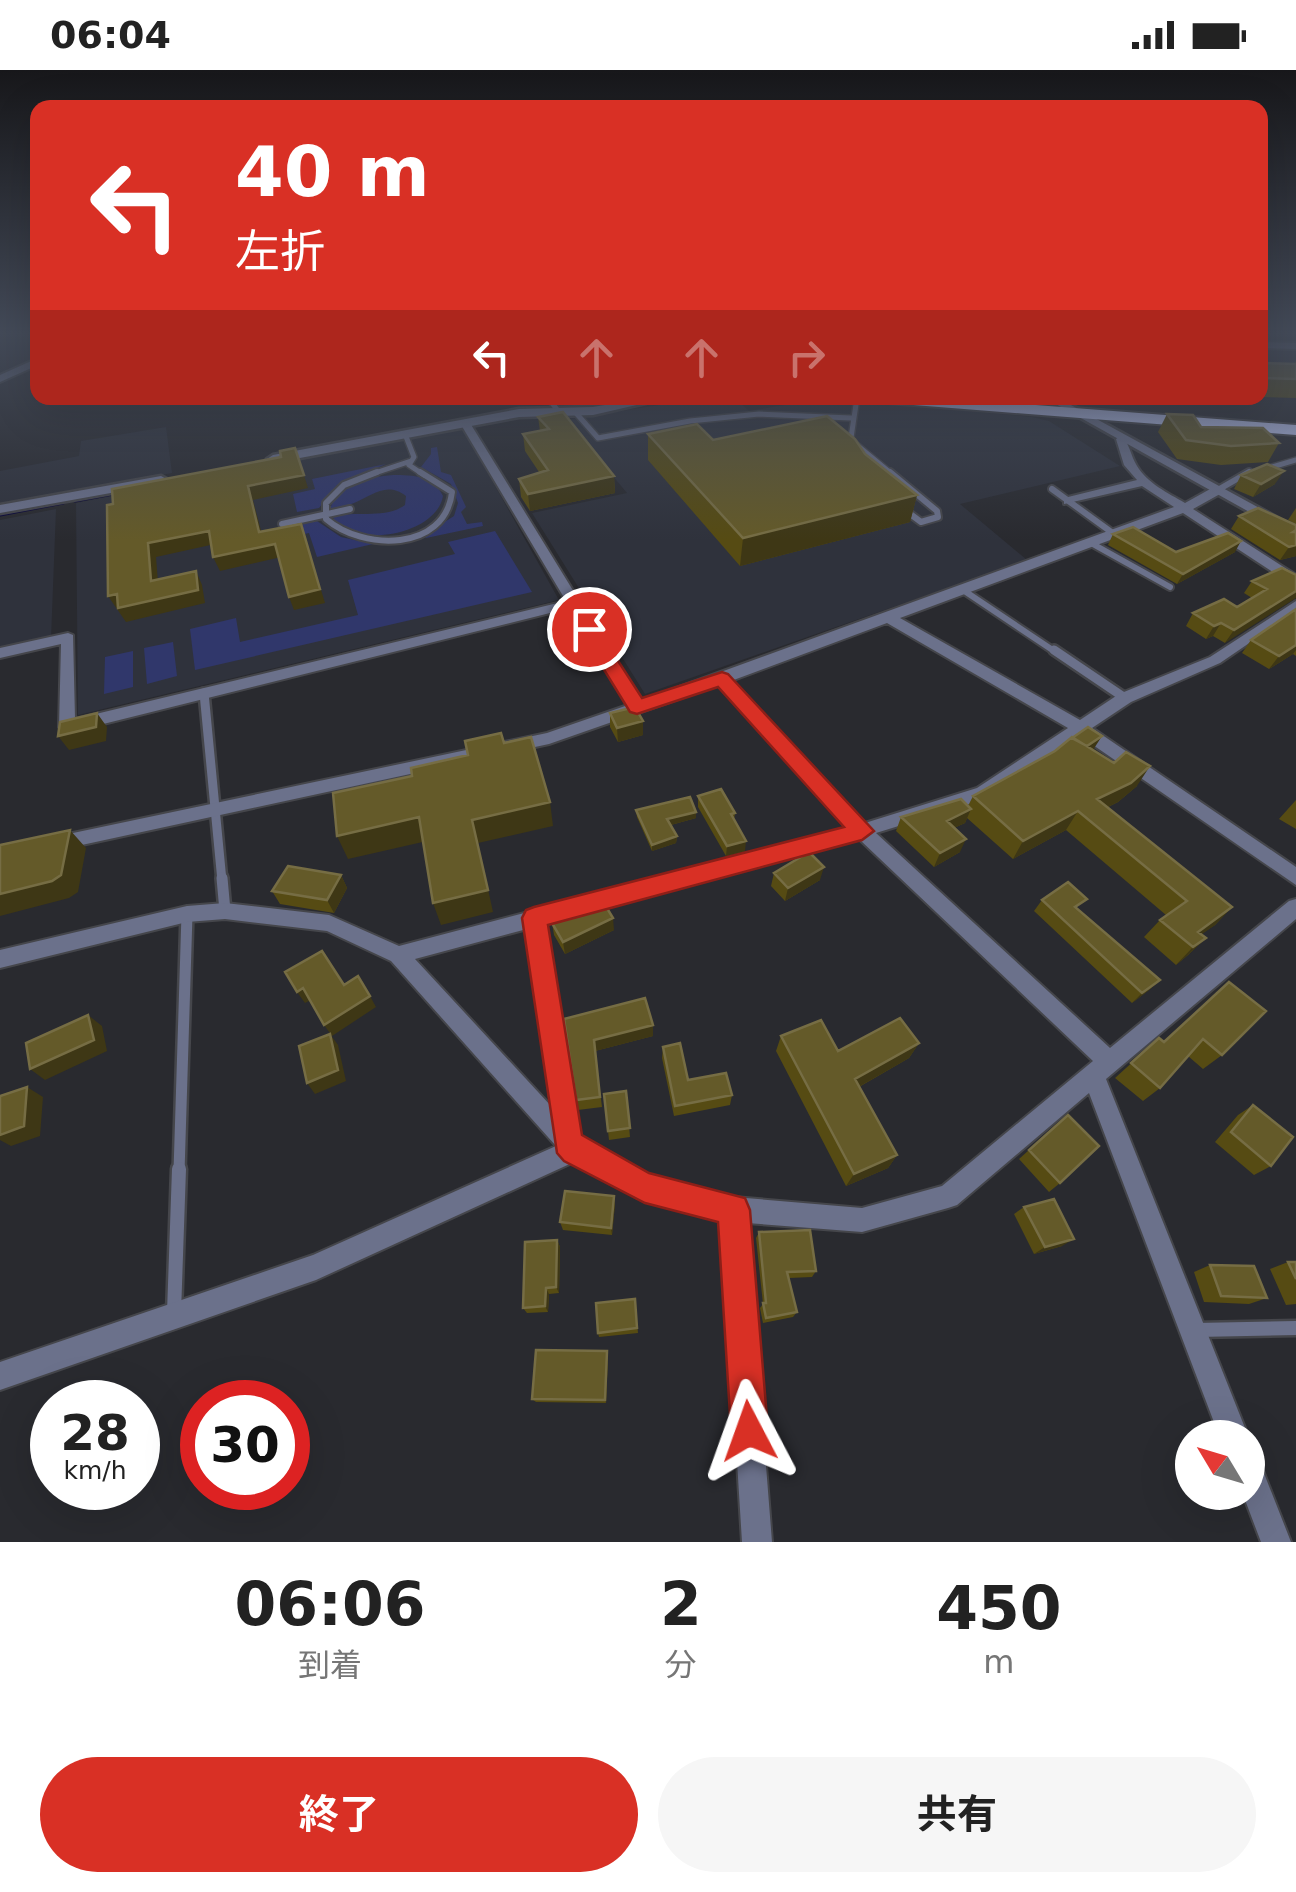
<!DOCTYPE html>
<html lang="ja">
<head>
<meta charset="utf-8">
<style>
	body { margin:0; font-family:"DejaVu Sans","Noto Sans JP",sans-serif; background:#f6f6f6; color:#222; height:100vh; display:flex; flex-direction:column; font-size:38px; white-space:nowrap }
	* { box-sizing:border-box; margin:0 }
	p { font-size:32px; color:#767676 }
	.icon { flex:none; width:55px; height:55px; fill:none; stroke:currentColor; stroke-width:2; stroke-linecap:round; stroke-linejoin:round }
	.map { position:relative; height:1472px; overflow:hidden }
	.sheet { display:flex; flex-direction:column; background:#fff; flex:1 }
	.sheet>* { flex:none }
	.top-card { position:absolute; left:30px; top:30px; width:1238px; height:305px; border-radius:20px; box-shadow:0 10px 40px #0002; background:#d93025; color:#fff; overflow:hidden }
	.needle { width:65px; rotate:308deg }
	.tools { position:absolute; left:1175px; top:1350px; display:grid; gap:20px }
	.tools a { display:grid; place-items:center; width:90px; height:90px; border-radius:50%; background:#fff; box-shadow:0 10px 40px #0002; font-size:50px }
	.speed { position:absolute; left:30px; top:1310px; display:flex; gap:20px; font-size:50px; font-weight:700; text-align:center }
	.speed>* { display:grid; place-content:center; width:130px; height:130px; border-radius:50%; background:#fff; box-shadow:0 10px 40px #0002; line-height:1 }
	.speed small { font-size:25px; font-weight:400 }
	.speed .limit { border:15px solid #d22; background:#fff; color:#111 }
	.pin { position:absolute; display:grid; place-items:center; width:85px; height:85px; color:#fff; margin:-42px; border:5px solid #fff; border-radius:50%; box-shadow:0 2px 10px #0007 }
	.me { position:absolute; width:110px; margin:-55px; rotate:356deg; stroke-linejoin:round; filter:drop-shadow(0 0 8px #0008) }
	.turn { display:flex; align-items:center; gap:35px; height:210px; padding:0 40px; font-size:45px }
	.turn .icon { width:130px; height:130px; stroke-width:2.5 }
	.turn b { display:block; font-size:70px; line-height:85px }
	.lanes { display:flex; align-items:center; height:95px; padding:0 40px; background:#0003; justify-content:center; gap:50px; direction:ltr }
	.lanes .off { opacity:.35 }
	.eta { display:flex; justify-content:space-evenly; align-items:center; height:170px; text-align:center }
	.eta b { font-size:60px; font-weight:700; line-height:70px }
	.action { display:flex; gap:20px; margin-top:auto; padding:20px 40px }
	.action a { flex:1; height:115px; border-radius:60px; background:#d93025; color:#fff; font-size:40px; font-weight:700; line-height:115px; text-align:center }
	.action a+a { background:#f6f6f6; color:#222 }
	.status { display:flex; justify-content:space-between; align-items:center; height:70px; padding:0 50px; background:#fff; direction:ltr }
	.status svg { height:28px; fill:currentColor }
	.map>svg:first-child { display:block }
</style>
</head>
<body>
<div class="status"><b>06:04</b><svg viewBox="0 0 49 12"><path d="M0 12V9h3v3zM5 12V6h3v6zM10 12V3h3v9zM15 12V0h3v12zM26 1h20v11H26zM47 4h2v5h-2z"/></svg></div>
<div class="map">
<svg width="1296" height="1472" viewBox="0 0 1296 1472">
	<rect width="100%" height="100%" fill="#292a2f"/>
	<path fill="#2f323c" d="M703 328H735L749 341 828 328 1032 347 1049 351 1120 396 960 434 1027 490 645 624 532 443 627 423 566 350Z
		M166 357 172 403 0 435V401L79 386 81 371Z
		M462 357 559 530 78 645 76 433Z
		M56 439 51 569 0 580V450Z"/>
	<path fill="#30376b" d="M437 377 441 402 451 405 466 437 461 442 467 454 482 452 483 456 426 468 424 465 454 446 458 433 451 414 421 397 431 384V378Z
		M386 394 337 415 319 438 297 442 293 424 315 419 312 409Z
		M393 405C413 405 434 406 443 426 437 465 351 481 332 446 357 441 386 449 405 435L406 426C386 411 372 426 354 433 347 436 337 437 330 439 339 413 368 407 393 405Z
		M317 451 341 467 373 474 317 487 309 463 281 469 278 460Z
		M495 461 532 522 195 600 190 559 236 548 240 572 358 545 348 510 455 484 448 472Z
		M173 572 177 606 147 614 144 578Z
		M133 581V617L104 624 105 587Z"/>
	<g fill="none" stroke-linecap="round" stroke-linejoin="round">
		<path stroke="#0a073a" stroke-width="4" d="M572 336 623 328"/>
		<path stroke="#0a073a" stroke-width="5" d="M75 430 118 422
			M0 444 63 432"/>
		<g stroke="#45464b" stroke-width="8">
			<path id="service-far4" d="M548 328 559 342
				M576 343 598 368 690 351 759 344 851 348
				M405 364 414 387 409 395 424 405
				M852 371 893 405
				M850 374 857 328
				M369 405 411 391
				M1245 405 1296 390"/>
		</g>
		<g stroke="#45464b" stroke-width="10">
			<path id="service-far3" d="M377 402 344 415 326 433V449C363 481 445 482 452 422L420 402
				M890 402 937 441 938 447 921 452 905 440
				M1052 419 1114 464
				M1216 421 1249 402
				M282 454 350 439
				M1091 473 1170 517
				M963 520 1057 583"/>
		</g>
		<g stroke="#45464b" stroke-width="14">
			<path id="service-far2" d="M1054 580 1125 628
				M204 623 222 811"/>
		</g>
		<g stroke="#45464b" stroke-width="16">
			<path id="service-far1" d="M222 808 225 841
				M179 1102 187 844"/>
		</g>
		<g stroke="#45464b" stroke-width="19">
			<path id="service" d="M174 1243 179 1099
				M1196 1260 1296 1258"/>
		</g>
		<g stroke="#45464b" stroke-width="4">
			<path id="minor" d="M1260 272 1296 273V279L1260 278Z
				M38 288V295L0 312V305Z
				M465 350 470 353 641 631 1174 437 1142 416 1064 434V428L1137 410 1124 395 1116 369 1121 366C1130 373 1130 385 1137 396 1147 413 1168 423 1185 433L1212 418H1220V424L1193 439 1296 505V515L1291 514 1183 443 900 548 1080 650 1119 624 1210 587 1296 531V541L1220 593 1131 632 1092 658 1296 797V815L1080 666 989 728 876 763 1110 978 1289 831 1296 829V849L1106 1009 1249 1368 1248 1373V1368H1220L1089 1023 957 1135 948 1138 862 1162 747 1153 772 1472H742L722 1148 645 1129 574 1092 316 1210 0 1320V1292L313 1185 556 1076 391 891 327 861 225 849 187 852 0 898V880L187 836 225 833 329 845 399 876 848 758 718 615 549 674 54 781 48 779 45 774 48 769 54 767 547 663 628 635 570 538 67 663 59 657 61 574 0 588V578L68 563 73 565 75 649 566 531 460 353ZM887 553 1068 658 977 718 865 753 731 611ZM859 769 1093 991 942 1116 862 1138 734 1127 648 1106 583 1072 578 1066 546 854ZM527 859 551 1036 415 889Z
				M1248 1383 1258 1388 1291 1472H1261L1242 1422H1248Z"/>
		</g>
		<g stroke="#45464b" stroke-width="5">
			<path id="tertiary" d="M645 328H667L593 345 519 347 273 393 267 389 273 385 519 339 593 337Z
				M1045 328H1058L1296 458V468Z
				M161 406 168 410 166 413 0 443V435Z"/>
		</g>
		<g stroke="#45464b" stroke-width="4">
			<path id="trunk" d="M880 328H943L1296 355V365L888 333Z"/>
		</g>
		<use href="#service-far4" stroke="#6b718b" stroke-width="5"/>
		<use href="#service-far3" stroke="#6b718b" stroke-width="6"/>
		<use href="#service-far2" stroke="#6b718b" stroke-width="9"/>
		<use href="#service-far1" stroke="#6b718b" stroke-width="11"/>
		<use href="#service" stroke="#6b718b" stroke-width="14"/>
		<use href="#minor" fill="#6b718b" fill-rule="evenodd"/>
		<use href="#tertiary" fill="#6b718b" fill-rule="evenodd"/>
		<use href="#trunk" fill="#bcc6f4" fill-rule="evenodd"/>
	</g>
	<path fill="#564b13" d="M1296 291V328L1260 327V293L1294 294Z
		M1167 344 1201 357 1279 373 1268 392 1221 395 1177 389 1158 362Z
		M538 347 614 406 615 423 530 441 521 427 519 409 539 402 525 381 523 364 540 361Z
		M648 364 865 384 917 425 910 452 740 496 648 390Z
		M1241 405 1275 414 1253 427 1234 419Z
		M1296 438V454L1288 450Z
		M1239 446 1296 455V486L1280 490 1231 459Z
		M1113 464 1176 482H1235L1177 514 1108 475Z
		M1282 498 1225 573 1213 566 1206 569 1186 556 1193 543 1237 537 1252 528 1244 523 1252 511Z
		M1296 539V586L1293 584 1269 599 1242 583 1251 570Z
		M610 643 643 665 618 672 610 657Z
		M1093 680 1137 716 1118 732 1108 737 1232 837 1215 855 1201 864 1206 868 1188 885 1176 895 1144 867 1160 850 1166 845 1066 760 1013 789 967 748 965 753 954 758 960 782 934 797 896 761 901 747 968 736 973 726 1055 681Z
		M698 726 735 743 734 750 745 781 726 786 698 737Z
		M1296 730V759L1279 749Z
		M636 740 696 748 671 755 677 766 676 773 652 781 637 747Z
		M774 803 820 810 785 831 771 816Z
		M341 805 347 818 334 843 280 834 272 821Z
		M1042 830 1079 840 1160 910 1149 920 1132 933 1034 841Z
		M552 853 614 860 565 884 554 865Z
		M1229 912 1222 985 1203 999 1188 986 1160 1018 1143 1031 1115 1008 1159 968 1163 972Z
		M564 949 653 955V966L595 981 602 1037 578 1040Z
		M781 966 838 981 919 973 909 988 859 1017 897 1085 888 1098 846 1116 776 981Z
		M663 977 688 1010 732 1025 730 1035 674 1046 662 988Z
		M626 1021 630 1067 609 1070 604 1024Z
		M1253 1035 1271 1096 1254 1105 1215 1072 1238 1045Z
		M1068 1045 1060 1113 1049 1122 1019 1089Z
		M615 1134 612 1165 563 1160 560 1152Z
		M1024 1137 1062 1176 1034 1184 1014 1144Z
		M759 1162 816 1201 812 1207 789 1208 797 1242 793 1247 763 1253 760 1238 763 1234 756 1168Z
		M557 1170 560 1177 559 1223 549 1224 548 1242 527 1243 523 1238Z
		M1288 1192H1296V1234L1286 1235 1270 1199Z
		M1210 1195 1267 1228 1249 1234 1204 1232 1194 1202Z
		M635 1229 638 1263 599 1267 598 1263Z
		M607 1281 608 1286 606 1333 536 1332 532 1329Z"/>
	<path fill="#3e3715" d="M751 328H787L751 335Z
		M1284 401 1275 414 1253 427 1261 414Z
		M304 405 308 418 253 430 265 476 259 462 248 416Z
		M614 406 615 423 530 441 528 424Z
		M917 425 910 452 740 496 743 468Z
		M301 454 325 533 294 540 289 527Z
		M209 461 215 474 156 487 159 525 151 511 148 473Z
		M1241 471 1235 482 1177 514 1183 504Z
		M275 474 281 487 220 501 213 487Z
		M1296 475V486L1280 490 1289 477Z
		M196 501 202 515 205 533 126 552 108 526Z
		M1296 521V528L1225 573 1234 560Z
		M1221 553 1213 566 1206 569 1214 556Z
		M1296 575V580L1293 584 1269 599 1279 586Z
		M97 643 107 657 106 671 69 680 58 666Z
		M643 651V665L618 672 617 658Z
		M1102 666 1093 680 1086 677Z
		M1150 696 1137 716 1118 732 1085 748 1097 729Z
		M550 732 553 756 478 773 493 842 441 855 433 833 472 750Z
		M971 739 965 753 941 764 947 751Z
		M1078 741 1066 760 1013 789 1023 771Z
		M696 742V748L667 756V749Z
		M419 747 427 771 348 789 337 766Z
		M70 760 86 778 78 822 69 828 0 846V824Z
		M677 766 676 773 652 781V775Z
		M966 769 960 782 934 797 940 783Z
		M746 771 745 781 726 786 727 776Z
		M824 797 820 810 785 831 788 818Z
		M341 805 347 818 334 843 327 830Z
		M1232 837 1215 855 1188 874 1198 862Z
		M613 848 614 860 565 884 563 872Z
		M1206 868 1188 885 1176 895 1193 877Z
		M1160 910 1149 920 1132 933 1142 923Z
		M303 918 311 930 305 933 297 922Z
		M370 926 376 937 332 966 324 955Z
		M88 945 102 956 107 981 45 1010 30 999Z
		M653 955V966L595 981 594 970Z
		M330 964 338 975 346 1011 315 1024 307 1013Z
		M919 973 909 988 848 1023 855 1009Z
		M27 1017 43 1027 40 1066 11 1076 0 1070V1065Z
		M897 1085 888 1098 846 1116 854 1104Z
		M614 1126 615 1134 612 1165 611 1158Z
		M1074 1169 1062 1176 1034 1184 1045 1177Z
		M557 1170 560 1177 559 1223 556 1217Z
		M546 1218 549 1224 548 1242 545 1236Z
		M607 1281 608 1286 606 1333 605 1330Z"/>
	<path fill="#645a29" stroke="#766d44" stroke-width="2.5" d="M1260 293 1296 294V309L1260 308Z
		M563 342 614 406 528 424 519 409 548 400 523 364 549 359 538 347Z
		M1167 344 1193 345 1201 357 1263 358 1279 373 1231 376 1186 370Z
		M827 346 855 369 865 384 917 425 743 468 648 364 697 354 713 370Z
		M295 378 304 405 248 416 259 462 301 454 320 519 289 527 275 474 213 487 209 461 148 473 151 511 196 501 198 520 118 538 117 524 108 526 107 435 113 434 112 419 281 387 280 381Z
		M1267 394 1284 401 1261 414 1241 405Z
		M1258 438 1296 455V460L1293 462H1296V475L1289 477 1239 446Z
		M1133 457 1176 482 1228 463 1241 471 1183 504 1113 464Z
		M1282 498 1296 505V521L1234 560 1221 553 1214 556 1193 543 1224 529 1237 537 1267 519 1252 511Z
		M1296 539V575L1279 586 1251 570Z
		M635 637 643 651 617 658 610 643Z
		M97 643 96 657 58 666 60 652Z
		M1088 657 1102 666 1087 676 1072 668Z
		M501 663 504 673 531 667 550 732 472 750 488 820 433 833 419 747 337 766 333 723 412 706 411 698 468 685 465 671Z
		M1072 667 1114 693 1126 682 1150 696 1131 713 1097 729 1232 837 1198 862 1206 868 1193 877 1160 850 1187 831 1078 741 1023 771 973 726 1055 681Z
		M721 719 735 743 731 744 746 771 727 776 698 726Z
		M690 727 696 742 667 749 677 766 652 775 636 740Z
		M961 729 971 739 947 751 966 769 940 783 901 747Z
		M70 760 61 805 52 811 0 824V775Z
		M809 782 824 797 788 818 774 803Z
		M288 796 341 805 327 830 272 821Z
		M1068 812 1087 829 1075 837 1160 910 1142 923 1042 830Z
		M602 830 613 848 563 872 552 853Z
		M322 881 344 915 358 906 370 926 324 955 303 918 297 922 285 902Z
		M1229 912 1266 941 1222 985 1203 969 1160 1018 1131 993 1159 968 1164 972Z
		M645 928 653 955 594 970 600 1027 576 1030 564 949Z
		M88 945 94 970 30 999 26 973Z
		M900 948 919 973 855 1009 897 1085 854 1104 781 966 821 950 838 981Z
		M330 964 338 1000 307 1013 299 976Z
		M680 973 688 1010 726 1003 732 1025 675 1036 663 977Z
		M27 1017 24 1056 0 1065V1026Z
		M626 1021 630 1058 608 1061 604 1024Z
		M1253 1035 1293 1067 1271 1096 1231 1062Z
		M1068 1045 1099 1076 1060 1113 1029 1080Z
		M565 1121 614 1126 611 1158 560 1152Z
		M1054 1129 1074 1169 1045 1177 1024 1137Z
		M810 1160 816 1201 787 1202 797 1242 766 1248 763 1233H766L759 1162Z
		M557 1170 556 1217 546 1218 545 1236 523 1238 525 1172Z
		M1288 1192H1296V1209Z
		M1210 1195 1254 1196 1267 1228 1221 1226Z
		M635 1229 637 1258 598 1263 596 1233Z
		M536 1280 607 1281 605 1330 532 1329Z"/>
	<linearGradient id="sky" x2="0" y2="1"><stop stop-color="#17171a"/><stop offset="0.56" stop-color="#434a58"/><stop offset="1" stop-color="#434a58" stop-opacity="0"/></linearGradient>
	<rect width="1296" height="470" fill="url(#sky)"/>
	<path fill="#d93025" stroke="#8d1f18" stroke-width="2.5" d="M589 553 595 555 642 628 722 602 728 604 874 761 862 770 548 855 582 1065 649 1103 745 1128 750 1140 768 1361 762 1374 749 1380 736 1374 731 1361 718 1152 645 1133 564 1091 557 1083 522 848 526 840 534 837 844 757 718 617 637 644 630 642 579 559Z"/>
</svg>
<div class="tools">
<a><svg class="needle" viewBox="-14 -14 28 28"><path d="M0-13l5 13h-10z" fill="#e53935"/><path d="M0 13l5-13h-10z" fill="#767676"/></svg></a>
</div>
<div class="speed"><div>28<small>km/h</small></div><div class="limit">30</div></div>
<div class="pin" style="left:589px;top:559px;background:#d93025"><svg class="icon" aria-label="arrive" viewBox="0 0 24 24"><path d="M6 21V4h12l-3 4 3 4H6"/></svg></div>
<svg class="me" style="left:749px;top:1361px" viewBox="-20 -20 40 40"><path d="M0-17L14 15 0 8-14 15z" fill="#d93025" stroke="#fff" stroke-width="4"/></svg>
<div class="top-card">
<div class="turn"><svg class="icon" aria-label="left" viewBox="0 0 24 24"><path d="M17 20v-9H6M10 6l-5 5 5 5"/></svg><div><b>40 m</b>左折</div></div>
<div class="lanes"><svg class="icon" aria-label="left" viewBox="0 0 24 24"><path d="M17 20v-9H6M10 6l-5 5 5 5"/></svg><svg class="icon off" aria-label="ahead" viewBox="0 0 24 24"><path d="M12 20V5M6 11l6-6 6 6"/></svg><svg class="icon off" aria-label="ahead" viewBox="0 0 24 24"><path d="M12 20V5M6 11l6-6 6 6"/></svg><svg class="icon off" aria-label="right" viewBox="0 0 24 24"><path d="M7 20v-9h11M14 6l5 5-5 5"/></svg></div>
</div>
</div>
<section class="sheet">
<div class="eta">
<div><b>06:06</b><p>到着</p></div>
<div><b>2</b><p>分</p></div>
<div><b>450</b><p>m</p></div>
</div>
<div class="action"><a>終了</a><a>共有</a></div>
</section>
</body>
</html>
